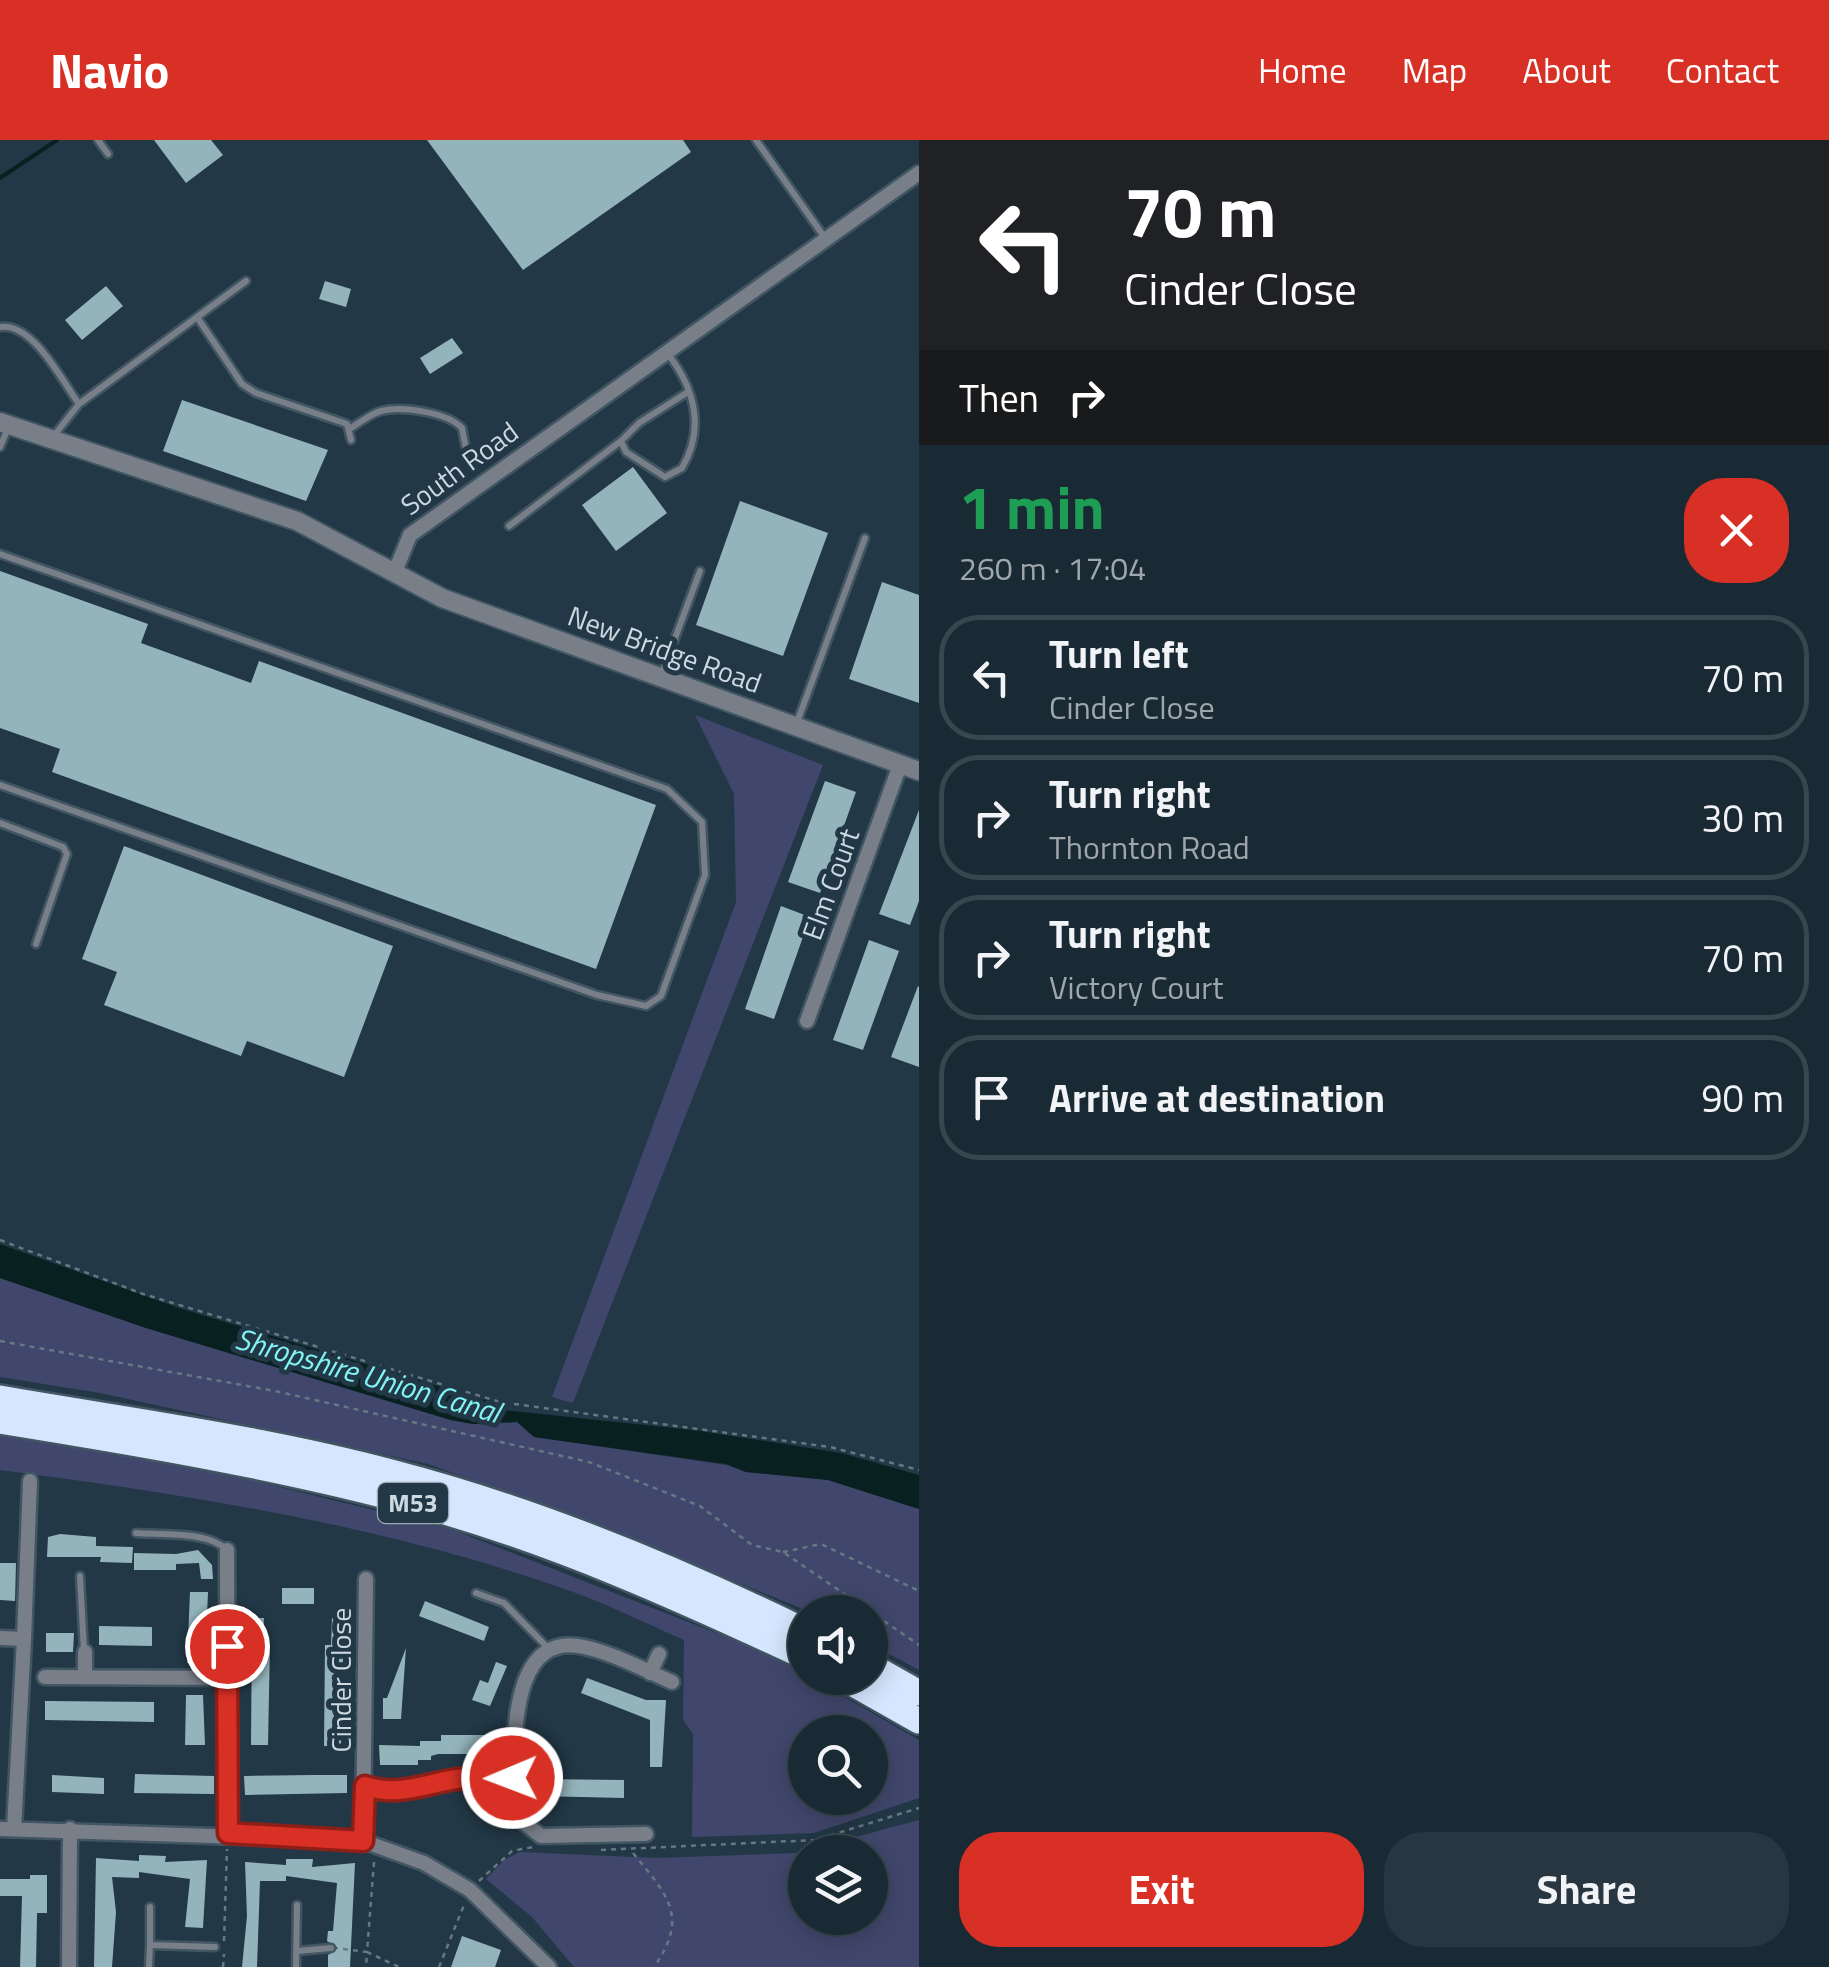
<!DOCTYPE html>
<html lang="en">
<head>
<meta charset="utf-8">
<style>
	body { margin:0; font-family:"Titillium Web",sans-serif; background:#273640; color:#f1f3f6; height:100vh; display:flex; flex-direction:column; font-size:38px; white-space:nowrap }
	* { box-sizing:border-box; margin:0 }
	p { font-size:32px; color:#9fa7ac }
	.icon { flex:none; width:55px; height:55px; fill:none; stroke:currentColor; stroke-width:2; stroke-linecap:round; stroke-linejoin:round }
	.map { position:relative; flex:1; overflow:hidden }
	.details { display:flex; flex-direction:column; background:#1a2a34; width:910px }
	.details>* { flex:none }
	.guide { background:#202124; color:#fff; overflow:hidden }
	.tools { position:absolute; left:788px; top:1455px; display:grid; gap:20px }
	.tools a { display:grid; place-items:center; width:100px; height:100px; border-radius:50%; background:#1a2a34; box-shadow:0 5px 25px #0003,0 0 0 2px #38464f; font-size:50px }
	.pin { position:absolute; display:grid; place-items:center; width:85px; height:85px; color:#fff; margin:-42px; border:5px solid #fff; border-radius:50%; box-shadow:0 2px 10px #0007 }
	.me { position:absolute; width:110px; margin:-55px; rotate:269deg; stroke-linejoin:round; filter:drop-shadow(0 0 8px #0008) }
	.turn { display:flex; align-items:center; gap:35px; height:210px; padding:0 40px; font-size:45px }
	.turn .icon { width:130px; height:130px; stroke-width:2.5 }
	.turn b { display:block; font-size:70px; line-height:85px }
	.then { display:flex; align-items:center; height:95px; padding:0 40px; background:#0003; gap:20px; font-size:38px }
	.round { display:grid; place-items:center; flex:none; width:105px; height:105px; border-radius:40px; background:#273640 }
	.overview { display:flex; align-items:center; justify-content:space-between; height:170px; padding:0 40px }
	h1 { font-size:60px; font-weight:700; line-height:75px; color:#1e9e55 }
	.primary-button { display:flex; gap:20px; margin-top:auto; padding:20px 40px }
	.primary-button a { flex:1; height:115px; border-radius:40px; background:#d93025; color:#fff; font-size:40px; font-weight:700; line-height:115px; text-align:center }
	.primary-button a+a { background:#273640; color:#f1f3f6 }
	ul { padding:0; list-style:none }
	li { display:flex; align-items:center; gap:30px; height:125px; margin:0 20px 15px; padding:0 20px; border:5px solid #38464f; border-radius:40px }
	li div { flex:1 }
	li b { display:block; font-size:38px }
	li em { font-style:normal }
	header { display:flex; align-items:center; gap:60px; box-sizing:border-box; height:140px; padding:0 50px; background:#d93025; color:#fff }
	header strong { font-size:48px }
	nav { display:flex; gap:55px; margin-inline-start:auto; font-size:35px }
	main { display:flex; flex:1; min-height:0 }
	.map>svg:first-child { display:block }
</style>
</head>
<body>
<header>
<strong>Navio</strong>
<nav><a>Home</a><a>Map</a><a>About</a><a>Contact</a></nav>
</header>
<main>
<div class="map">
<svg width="919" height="1827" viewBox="0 0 919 1827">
	<rect width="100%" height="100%" fill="#223846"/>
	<path fill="#41476c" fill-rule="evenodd" d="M695 575 823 625 573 1263 552 1257 736 762 734 654Z
		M0 1138 146 1188 450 1280 473 1284 517 1282 534 1297 726 1325 746 1332 828 1340 919 1369V1530L870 1504V1472H810L580 1378 428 1324 100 1253 0 1237Z
		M0 1293 239 1337 451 1389 770 1514 919 1600V1658L814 1693 692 1697 693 1594 683 1580 684 1500C647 1484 610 1465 573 1452 389 1386 192 1355 0 1330ZM805 1592H870V1658H805Z
		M919 1680V1827H574L532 1777 486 1739 504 1720 520 1712 655 1718 796 1713ZM805 1712H870V1778H805Z"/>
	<path fill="#092020" d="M0 1104 179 1168 491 1262 503 1270 701 1291 841 1313 919 1335V1369L828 1340 746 1332 726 1324 534 1297 517 1282 473 1284 451 1280 146 1188 0 1138Z"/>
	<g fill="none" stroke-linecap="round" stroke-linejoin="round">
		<path stroke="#092020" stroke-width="4" d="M0 38 57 0"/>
	</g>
	<path fill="#94b4bc" d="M154 0H211L223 15 186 43Z
		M427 0H683L691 12 523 130Z
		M325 141 351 149 346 167 319 159Z
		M106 146 123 166 82 200 65 180Z
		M452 198 463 213 430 234 420 218Z
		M182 260 328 310 306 361 163 311Z
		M633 327 667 373 616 411 582 365Z
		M740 361 828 393 783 516 696 485Z
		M0 431 148 484 141 503 251 543 259 521 656 665 596 829 52 632 60 609 0 588Z
		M882 442 919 455V563L849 539Z
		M825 641 856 652 820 753 788 742Z
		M919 670V761L910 785 879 774Z
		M124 706 393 806 344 937 247 901 241 916 104 865 117 832 82 819Z
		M781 766 810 777 774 879 745 869Z
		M869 800 899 811 863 910 833 900Z
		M918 846 919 847V927L891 917Z
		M60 1394 96 1397V1406L133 1407 132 1423 100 1422 101 1417H47L48 1397Z
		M198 1410 212 1425 213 1439H201L199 1423 176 1424V1430H134V1413L176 1414Z
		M0 1423H16L15 1461 0 1460Z
		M282 1448H314V1464H282Z
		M190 1452H208L205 1523H187Z
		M425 1461 489 1487 484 1501 419 1476Z
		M252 1478H264L263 1504H270L268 1605H251Z
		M332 1478H344L341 1606H324L325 1505H331Z
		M99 1486 152 1487V1506L99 1505Z
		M46 1493H74L73 1512H46Z
		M406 1508 401 1579H383V1558H387Z
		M496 1522 507 1526 490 1566 472 1560 480 1540 488 1543Z
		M587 1538 646 1560H666L662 1627H650V1580L581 1553Z
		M186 1555H203L205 1605H185Z
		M45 1561 154 1562V1582L45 1580Z
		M441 1595H500L501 1614H438L431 1616V1620H418V1625H380L379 1605 420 1606V1601H441Z
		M135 1634 214 1636V1654L134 1653Z
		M52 1635 104 1638V1654L52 1652Z
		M314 1635H347V1653L245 1655 244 1636Z
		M537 1639 624 1640V1658L537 1656Z
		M139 1715 166 1716 165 1722 207 1720 203 1788 185 1787 190 1739 139 1732V1738L112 1737 116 1772 112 1827H94L96 1718 139 1721Z
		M286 1719H313L312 1727 355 1723 350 1827H328V1815L338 1808 327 1801 328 1791H333L337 1743 286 1736V1741H260L257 1827H242L247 1776 245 1722 286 1725Z
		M30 1735H47V1773H37L36 1827H20L22 1756H0V1739H30Z
		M462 1796 501 1810 495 1827H451Z"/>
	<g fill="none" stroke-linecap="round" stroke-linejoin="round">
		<g stroke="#415562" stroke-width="11">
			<path id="service" d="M98 0 108 14
				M756 0 825 98
				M197 177 242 244 256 253 347 284 351 300
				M0 187C33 182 62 241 79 264
				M668 214C695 249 705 289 682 328L665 337 626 312 621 301 639 283 688 252
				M351 288C361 282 370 274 381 271 402 266 447 272 462 288L466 309
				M52 298 79 264 246 141
				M0 307 9 286
				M509 386 621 301
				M0 414 667 649 702 682 705 735 661 856 646 866 597 855 0 645
				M661 536 700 431
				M796 585 865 398
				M0 683 63 707 67 714 36 804
				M136 1393C162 1395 208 1391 227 1410
				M80 1436 84 1511
				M476 1453 504 1463 549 1509
				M150 1805V1767
				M297 1811 331 1808
				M149 1827 150 1805 215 1807
				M296 1827 297 1765"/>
		</g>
		<g stroke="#415562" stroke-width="19">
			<path id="minor" d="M394 434 410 395 919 33
				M807 881 900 625
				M227 1410 228 1693
				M0 1498 24 1499 14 1689
				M24 1499 30 1341
				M85 1512V1537
				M650 1533 659 1514
				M45 1537 227 1538
				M513 1638 519 1679 541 1696 646 1694
				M365 1646C398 1657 424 1644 457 1639 475 1637 495 1638 513 1638 515 1593 512 1491 584 1507 613 1513 644 1530 672 1542
				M0 1689 363 1701 424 1723 470 1750 549 1827
				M363 1701 366 1439
				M69 1827 70 1689"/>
		</g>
		<g stroke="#415562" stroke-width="22">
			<path id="tertiary" d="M0 282 297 381 442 458 919 631"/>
		</g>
		<g stroke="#415562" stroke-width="30">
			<path id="motorway" d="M0 1258C132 1281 265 1298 395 1333 537 1370 674 1427 805 1491
				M0 1281C143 1304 285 1328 424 1366 557 1403 681 1459 805 1517
				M870 1525 919 1553
				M843 1538 919 1581"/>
		</g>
		<path stroke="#657883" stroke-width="2.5" stroke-dasharray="5 5" stroke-linecap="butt" d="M0 1100 143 1154 500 1262 830 1307 919 1330
			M0 1201 275 1251 589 1322 700 1366 752 1405 783 1412 919 1505
			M783 1412 821 1404 919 1451
			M601 1710 815 1700 919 1668
			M633 1713C667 1755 690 1776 654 1827
			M374 1722 367 1812 399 1827
			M479 1741 512 1711 533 1707
			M224 1801 227 1709
			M343 1809 367 1812 366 1827
			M223 1827 224 1814
			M439 1827 464 1765"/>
		<use href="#service" stroke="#797f89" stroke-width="6"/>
		<use href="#minor" stroke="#797f89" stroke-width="14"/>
		<use href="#tertiary" stroke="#797f89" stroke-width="18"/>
		<use href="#motorway" stroke="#d5e6fe" stroke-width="25"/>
	</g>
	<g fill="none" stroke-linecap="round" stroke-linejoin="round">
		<g stroke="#8d1f18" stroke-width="25">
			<path id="route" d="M227 1506 228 1693 363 1701 365 1646C398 1657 424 1644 457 1639 475 1637 495 1638 512 1638"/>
		</g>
		<use href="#route" stroke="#d93025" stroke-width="18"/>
	</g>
	<g text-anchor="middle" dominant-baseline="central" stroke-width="10" stroke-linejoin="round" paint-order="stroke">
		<rect fill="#223846" stroke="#99a9b2" stroke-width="2.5" x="378" y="1343" width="70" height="40" rx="8"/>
		<g font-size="25" font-weight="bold" fill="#ccd9e1">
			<text x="413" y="1363">M53</text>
		</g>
		<g font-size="28" fill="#ccd9e1" stroke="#223846">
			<text transform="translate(459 328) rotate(-36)">South Road</text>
			<text transform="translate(665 509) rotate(20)">New Bridge Road</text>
			<text transform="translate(830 744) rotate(-70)">Elm Court</text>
			<text transform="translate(340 1540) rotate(-90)">Cinder Close</text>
		</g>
		<g font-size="30" font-style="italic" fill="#82f3f4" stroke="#223846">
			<text transform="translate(368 1235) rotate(16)">Shropshire Union Canal</text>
		</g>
	</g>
</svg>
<div class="tools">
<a><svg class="icon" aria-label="sound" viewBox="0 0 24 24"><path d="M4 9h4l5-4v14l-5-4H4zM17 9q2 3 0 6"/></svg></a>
<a><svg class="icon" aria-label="search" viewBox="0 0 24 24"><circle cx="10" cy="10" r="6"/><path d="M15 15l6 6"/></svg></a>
<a><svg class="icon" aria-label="layers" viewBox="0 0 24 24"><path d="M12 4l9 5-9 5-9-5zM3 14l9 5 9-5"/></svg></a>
</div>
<div class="pin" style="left:227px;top:1506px;background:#d93025"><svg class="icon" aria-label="arrive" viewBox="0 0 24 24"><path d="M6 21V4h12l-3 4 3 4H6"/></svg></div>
<svg class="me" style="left:512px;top:1638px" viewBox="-20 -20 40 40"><circle r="17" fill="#d93025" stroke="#fff" stroke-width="3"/><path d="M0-11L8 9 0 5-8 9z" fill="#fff"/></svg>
</div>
<section class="details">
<div class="guide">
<div class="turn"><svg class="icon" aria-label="left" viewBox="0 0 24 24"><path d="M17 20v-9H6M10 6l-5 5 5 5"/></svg><div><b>70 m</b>Cinder Close</div></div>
<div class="then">Then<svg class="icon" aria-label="right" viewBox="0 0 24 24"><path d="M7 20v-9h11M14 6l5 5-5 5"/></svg></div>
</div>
<div class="overview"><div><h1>1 min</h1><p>260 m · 17:04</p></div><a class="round" style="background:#d93025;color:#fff"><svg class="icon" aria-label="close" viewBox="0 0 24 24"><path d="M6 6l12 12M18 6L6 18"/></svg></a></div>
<ul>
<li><svg class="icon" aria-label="left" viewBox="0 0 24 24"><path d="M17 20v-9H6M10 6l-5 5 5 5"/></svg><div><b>Turn left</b><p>Cinder Close</p></div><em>70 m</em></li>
<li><svg class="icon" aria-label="right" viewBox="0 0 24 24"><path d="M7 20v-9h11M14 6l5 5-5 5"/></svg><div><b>Turn right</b><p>Thornton Road</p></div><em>30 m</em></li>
<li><svg class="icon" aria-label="right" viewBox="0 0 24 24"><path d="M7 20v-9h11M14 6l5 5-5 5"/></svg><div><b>Turn right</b><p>Victory Court</p></div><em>70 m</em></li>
<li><svg class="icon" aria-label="arrive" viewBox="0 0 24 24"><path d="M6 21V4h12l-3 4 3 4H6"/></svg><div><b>Arrive at destination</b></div><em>90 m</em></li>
</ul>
<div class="primary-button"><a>Exit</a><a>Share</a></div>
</section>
</main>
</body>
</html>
